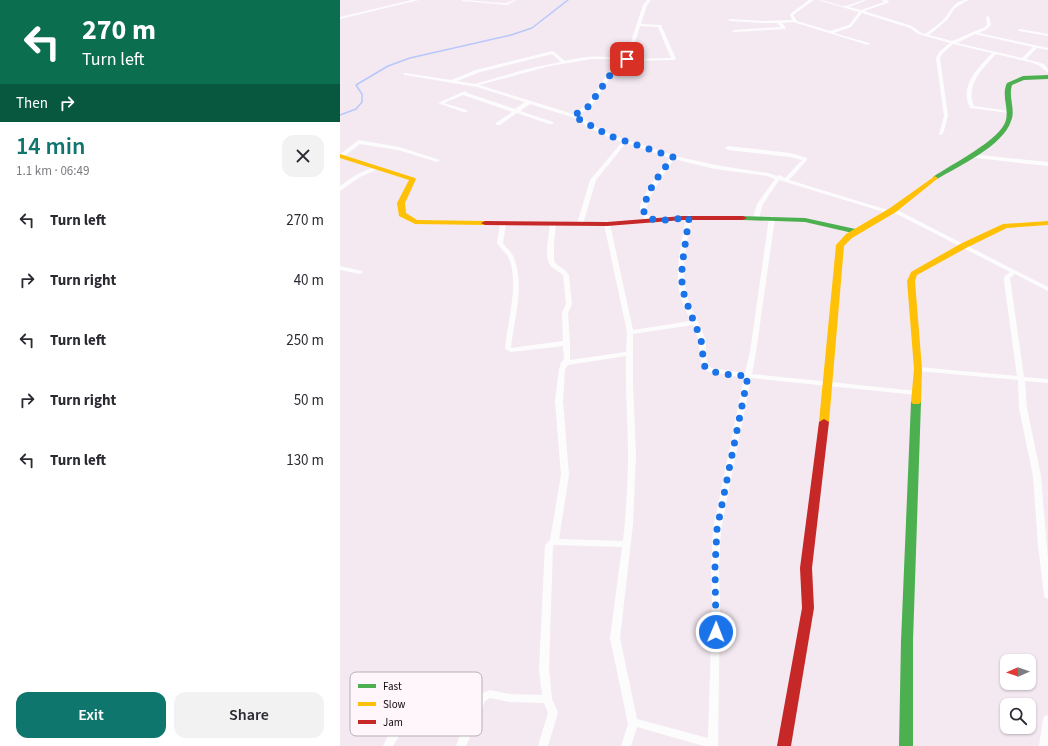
<!DOCTYPE html>
<html lang="en">
<head>
<meta charset="utf-8">
<style>
	body { margin:0; font-family:"Source Sans 3",sans-serif; background:#f2f2f3; color:#2b2b33; height:100vh; display:flex; flex-direction:column; font-size:15px; white-space:nowrap }
	* { box-sizing:border-box; margin:0 }
	p { font-size:13px; color:#7c7c81 }
	.icon { flex:none; width:22px; height:22px; fill:none; stroke:currentColor; stroke-width:2; stroke-linecap:round; stroke-linejoin:round }
	.map { position:relative; flex:1; overflow:hidden }
	.side { display:flex; flex-direction:column; background:#fff; width:340px }
	.side>* { flex:none }
	.guide { background:#0b6e4f; color:#fff; overflow:hidden }
	.needle { width:26px; rotate:268deg }
	.controls { position:absolute; left:660px; top:654px; display:grid; gap:8px }
	.controls a { display:grid; place-items:center; width:36px; height:36px; border-radius:8px; background:#fff; box-shadow:0 1px 3px #0004; font-size:20px }
	.pin { position:absolute; display:grid; place-items:center; width:34px; height:34px; color:#fff; margin:-17px; border-radius:8px; box-shadow:0 2px 6px #0006 }
	.me { position:absolute; width:44px; margin:-22px; rotate:1deg; stroke-linejoin:round; filter:drop-shadow(0 0 3px #0008) }
	.turn { display:flex; align-items:center; gap:14px; height:84px; padding:0 16px; font-size:18px }
	.turn .icon { width:52px; height:52px; stroke-width:2.5 }
	.turn b { display:block; font-size:28px; line-height:34px }
	.then { display:flex; align-items:center; height:38px; padding:0 16px; background:#0003; gap:8px; font-size:15px }
	.round { display:grid; place-items:center; flex:none; width:42px; height:42px; border-radius:12px; background:#f2f2f3 }
	.headline { display:flex; align-items:center; justify-content:space-between; height:68px; padding:0 16px }
	h1 { font-size:24px; font-weight:600; line-height:30px; color:#0f766e }
	.primary-button { display:flex; gap:8px; margin-top:auto; padding:8px 16px }
	.primary-button a { flex:1; height:46px; border-radius:12px; background:#0f766e; color:#fff; font-size:16px; font-weight:600; line-height:46px; text-align:center }
	.primary-button a+a { background:#f2f2f3; color:#2b2b33 }
	ul { padding:0; list-style:none }
	li { display:flex; align-items:center; gap:12px; height:60px; padding:0 16px }
	li div { flex:1 }
	li b { display:block; font-size:15px }
	li em { font-style:normal }
	main { display:flex; flex:1; min-height:0 }
	.map>svg:first-child { display:block }
</style>
</head>
<body>
<main>
<section class="side">
<div class="guide">
<div class="turn"><svg class="icon" aria-label="left" viewBox="0 0 24 24"><path d="M17 20v-9H6M10 6l-5 5 5 5"/></svg><div><b>270 m</b>Turn left</div></div>
<div class="then">Then<svg class="icon" aria-label="right" viewBox="0 0 24 24"><path d="M7 20v-9h11M14 6l5 5-5 5"/></svg></div>
</div>
<div class="headline"><div><h1>14 min</h1><p>1.1 km · 06:49</p></div><a class="round"><svg class="icon" aria-label="close" viewBox="0 0 24 24"><path d="M6 6l12 12M18 6L6 18"/></svg></a></div>
<ul>
<li><svg class="icon" aria-label="left" viewBox="0 0 24 24"><path d="M17 20v-9H6M10 6l-5 5 5 5"/></svg><div><b>Turn left</b></div><em>270 m</em></li>
<li><svg class="icon" aria-label="right" viewBox="0 0 24 24"><path d="M7 20v-9h11M14 6l5 5-5 5"/></svg><div><b>Turn right</b></div><em>40 m</em></li>
<li><svg class="icon" aria-label="left" viewBox="0 0 24 24"><path d="M17 20v-9H6M10 6l-5 5 5 5"/></svg><div><b>Turn left</b></div><em>250 m</em></li>
<li><svg class="icon" aria-label="right" viewBox="0 0 24 24"><path d="M7 20v-9h11M14 6l5 5-5 5"/></svg><div><b>Turn right</b></div><em>50 m</em></li>
<li><svg class="icon" aria-label="left" viewBox="0 0 24 24"><path d="M17 20v-9H6M10 6l-5 5 5 5"/></svg><div><b>Turn left</b></div><em>130 m</em></li>
</ul>
<div class="primary-button"><a>Exit</a><a>Share</a></div>
</section>
<div class="map">
<svg width="708" height="746" viewBox="0 0 708 746">
	<rect width="100%" height="100%" fill="#f4e9f1"/>
	<g fill="none" stroke-linecap="round" stroke-linejoin="round">
		<path stroke="#b7c7fa" stroke-width="1.5" d="M0 115 16 109 22 102V94L16 85 48 66 70 58 171 35 192 28 228 0"/>
		<path fill="#fdfcfd" fill-rule="evenodd" d="M72 0H79L0 19V17Z
			M121 0C136 0 150 3 164 3 169 3 172 0 177 0L167 5 123 1Z
			M307 0H311L307 5 301 24 321 25 336 59 334 60 283 61 275 70 251 107 237 116 242 117 250 124 272 135 335 156 375 165 428 173 437 176 439 175 445 178 462 160 450 157 388 150 385 148 388 146 450 153 467 158V160L449 180 551 211V209H555L708 287V291L675 274 670 278 684 377 708 379V383L685 381 687 408 701 476 708 560V599L705 598 704 596 698 545 693 476 679 408 678 380 578 371 575 369 578 367 677 376 664 281V277L670 272 551 211V213H547L439 180 423 204 419 218 418 219H414L413 218 417 204 435 179 427 176 375 169 334 159C328 169 302 203 307 214 309 218 314 218 317 220L314 222 306 220C303 217 300 214 300 209 300 196 322 169 330 158L286 143 256 180 243 224 242 225H238L237 224 250 180 282 142 268 137 246 126 238 119 190 104 180 111 213 122V124H209L177 113 160 125H156V123L172 112 123 95 104 103 127 110V112H123L98 103 125 91 127 92V93L175 109 185 102 137 87 65 75 63 74 65 73 111 80 136 70 213 51 225 61C243 57 262 54 280 60L282 59 291 42 303 5ZM300 26 318 27 331 58 286 59 295 42ZM212 54 221 62 187 69 135 84 117 81 140 72ZM252 59H268L278 62 271 68 247 105 233 114 139 85 210 66Z
			M469 0H474L453 15 457 21 490 31 509 25 519 12 478 0C488 0 497 6 504 6 511 6 519 0 527 0L509 7 521 10 544 2 542 0H547L549 2 548 3 524 11 572 26 580 32 585 34C592 29 598 25 604 19 612 10 613 0 628 0L615 8 607 20 589 35 612 41 645 27 647 25 646 17 649 16 651 25 647 29 639 33 708 48V50L697 48 686 59 704 64 708 69V73L700 66 693 63 656 54C643 68 625 85 634 106L669 111 671 112 669 113 630 108C619 86 638 68 652 53L613 44 603 53 600 58 608 116 603 134 599 135V134L604 116 596 58 600 51 610 43 578 34 570 28 522 13 511 27 494 33 529 43 530 44 528 45 453 22 442 23 446 28 444 29 394 32 392 31 393 30 441 27 437 23H423L390 21 388 20 390 19 423 21 452 20 450 14ZM635 34 693 47 682 58 617 43Z
			M680 29 708 34V36L679 31 678 30Z
			M19 140 59 147 100 160 97 162 58 150 20 144 3 157H0V154Z
			M630 154 708 162V166L628 157 627 156Z
			M36 166 39 168 38 169 20 177 0 191V186L16 175Z
			M349 215 352 217C347 243 339 273 348 299 352 313 361 325 365 339 367 349 364 360 371 368L405 373 410 352 429 218 432 216 435 218 416 352 412 374 577 391 581 393 577 395 411 378 381 529 379 567 380 606 378 746H364L297 727 291 746H281L288 724 270 638 282 547 215 545 213 546 209 669 212 699 218 713 208 746H198L208 713 204 703 169 702 150 698 145 701 126 746H116L122 731 70 725 59 736 53 746H43L51 730 58 723 30 720 26 719 25 716 26 713 30 712 66 716 69 715 73 717 126 722 138 695 150 690 169 694 202 695 199 669 205 545 210 540 221 475 215 401 219 369 221 363 224 359 223 346 171 352 165 349C167 323 181 278 167 255 164 251 160 248 157 243L160 224 163 222 166 224 163 243C166 248 172 252 174 258 185 287 174 318 171 348L223 341 222 313 226 304 223 275C219 271 214 270 210 265 204 256 209 235 210 224L213 222 216 224 214 244V260L216 264 225 270 229 275 232 304 228 313 230 343V360L286 352 287 332 264 224 265 223H269L270 224 293 330 351 321C348 314 343 306 341 298 333 272 342 243 346 217ZM353 325 358 338 361 363 367 371 404 378 373 529 371 567 372 606 368 738 297 719 280 638 293 524 296 455 293 385V334ZM286 356C285 389 288 421 288 454 288 483 286 513 283 541L219 539 229 475 223 401 225 369 228 365Z
			M0 266 22 271 23 272 20 274 0 270Z
			M708 715V746H699L703 719 704 716Z"/>
		<path fill="#4caf50" fill-rule="evenodd" d="M708 75V79L684 80 672 85C668 97 676 110 671 121 663 146 619 166 597 179H593V177C610 165 661 140 666 120 669 107 661 95 667 83L683 76Z
			M400 216 465 218 520 230 521 232 517 234 465 222 403 220H400Z
			M576 399 581 402 573 641V746H559L561 641 571 402Z"/>
		<path fill="#ffc107" fill-rule="evenodd" d="M0 154 75 178 76 179 65 203 66 213 77 220 145 221 149 223 145 225 75 224 59 216 57 203 69 180 0 158Z
			M595 176 598 178 597 179 556 212 512 238 504 246 489 422 487 424H481L479 422 496 245 506 234 550 208Z
			M708 221V225L667 228 628 247 577 275 575 281 582 369 581 402 579 404H573L571 402 574 369 567 281 571 272 622 243 663 224Z"/>
		<path fill="#c62828" fill-rule="evenodd" d="M343 216H403L407 218 403 220H343L267 226 145 225 141 223 145 221 267 222Z
			M484 419 489 422 472 568 474 608 451 746H437L462 608 460 568 479 422Z"/>
	</g>
	<g fill="none" stroke-linecap="round" stroke-linejoin="round">
		<path stroke="#1a73e8" stroke-width="7" stroke-dasharray="0 12.6" d="M287 59 279 62 249 106 233 116 270 136 333 157C321 173 303 194 304 214 314 225 335 218 349 218L342 266V288L350 312 361 339 364 365C369 375 398 375 408 376L377 529 375 567 376 632"/>
	</g>
	<rect x="10" y="672" width="132" height="64" rx="6" fill="#fef6fb" stroke="#b7afb4" stroke-width="1"/>
	<rect x="18" y="684" width="18" height="4" fill="#4caf50"/>
	<rect x="18" y="702" width="18" height="4" fill="#ffc107"/>
	<rect x="18" y="720" width="18" height="4" fill="#c62828"/>
	<g font-size="11" fill="#100a0e">
		<text x="43" y="690">Fast</text>
		<text x="43" y="708">Slow</text>
		<text x="43" y="726">Jam</text>
	</g>
</svg>
<div class="controls">
<a><svg class="needle" viewBox="-14 -14 28 28"><path d="M0-13l5 13h-10z" fill="#e53935"/><path d="M0 13l5-13h-10z" fill="#7c7c81"/></svg></a>
<a><svg class="icon" aria-label="search" viewBox="0 0 24 24"><circle cx="10" cy="10" r="6"/><path d="M15 15l6 6"/></svg></a>
</div>
<div class="pin" style="left:287px;top:59px;background:#d93025"><svg class="icon" aria-label="arrive" viewBox="0 0 24 24"><path d="M6 21V4h12l-3 4 3 4H6"/></svg></div>
<svg class="me" style="left:376px;top:632px" viewBox="-20 -20 40 40"><circle r="17" fill="#1a73e8" stroke="#fff" stroke-width="3"/><path d="M0-11L8 9 0 5-8 9z" fill="#fff"/></svg>
</div>
</main>
</body>
</html>
